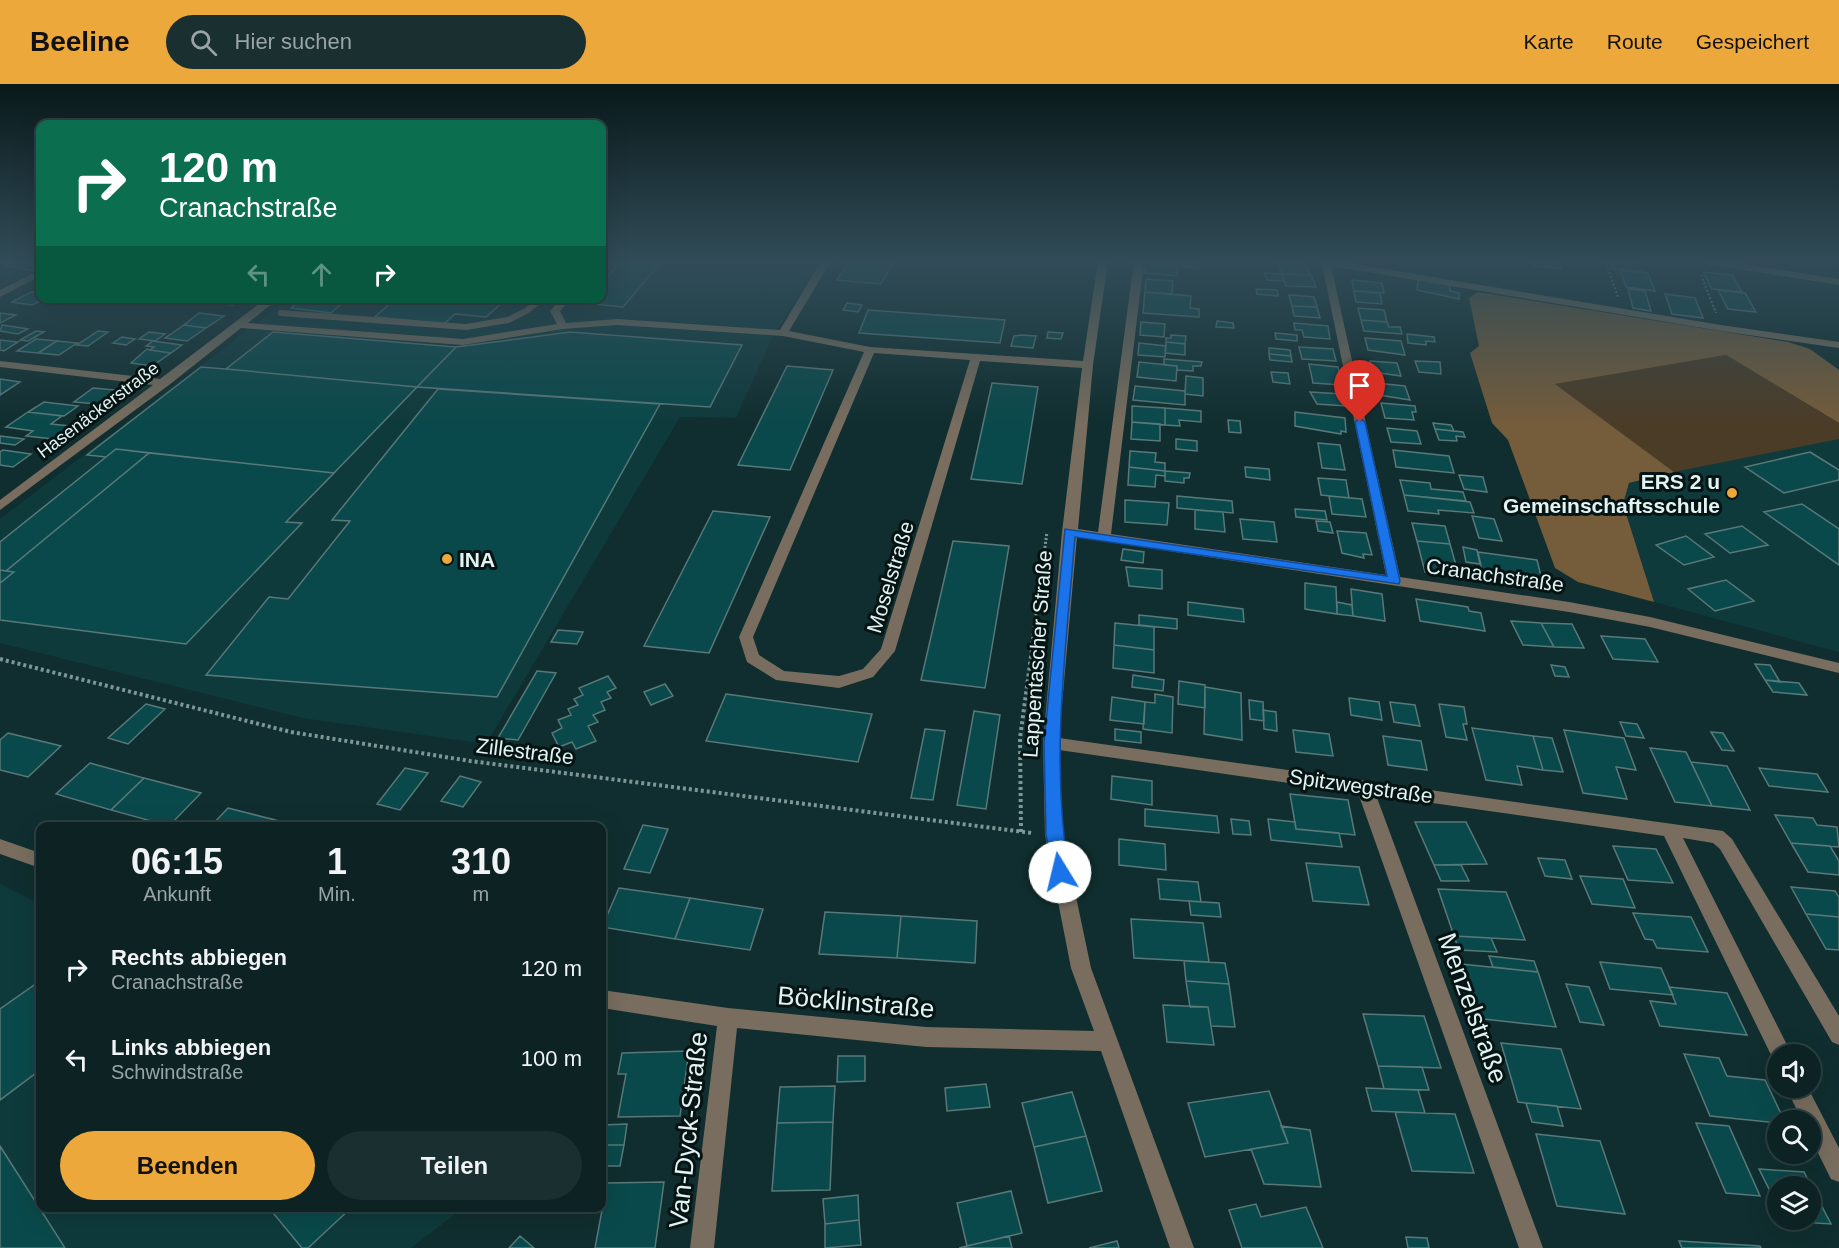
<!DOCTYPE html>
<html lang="de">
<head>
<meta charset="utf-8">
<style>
	body { margin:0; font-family:Arial,sans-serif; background:#1a2f30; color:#f1f3f6; height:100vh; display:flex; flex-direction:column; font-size:22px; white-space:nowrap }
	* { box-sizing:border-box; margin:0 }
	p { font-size:20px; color:#9aa4a6 }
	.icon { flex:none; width:33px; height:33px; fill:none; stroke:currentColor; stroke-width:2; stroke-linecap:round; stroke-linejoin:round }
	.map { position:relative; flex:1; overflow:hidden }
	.drawer { position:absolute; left:36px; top:738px; width:570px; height:390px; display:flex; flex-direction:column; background:#0c2223; border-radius:12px; box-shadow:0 6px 24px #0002,0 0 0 2px #2c3f41 }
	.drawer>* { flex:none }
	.hud { position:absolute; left:36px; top:36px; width:570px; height:183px; border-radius:12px; box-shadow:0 6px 24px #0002,0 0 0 2px #2c3f41; background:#0b6e4f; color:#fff; overflow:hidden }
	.controls { position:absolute; left:1767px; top:960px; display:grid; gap:12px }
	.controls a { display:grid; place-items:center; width:54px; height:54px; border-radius:50%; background:#0c2223; box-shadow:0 6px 24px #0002,0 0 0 2px #2c3f41; font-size:30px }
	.pin { position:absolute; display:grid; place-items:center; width:51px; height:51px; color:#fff; margin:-62px -26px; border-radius:50% 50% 50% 0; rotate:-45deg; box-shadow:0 0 6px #0007 }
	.pin .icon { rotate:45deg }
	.me { position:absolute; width:66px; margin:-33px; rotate:351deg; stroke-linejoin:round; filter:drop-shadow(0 0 4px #0008) }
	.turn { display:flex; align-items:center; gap:21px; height:126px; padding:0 24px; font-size:27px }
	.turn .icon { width:78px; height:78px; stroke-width:2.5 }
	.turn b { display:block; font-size:42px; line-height:51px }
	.lanes { display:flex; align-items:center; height:57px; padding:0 24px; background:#0003; justify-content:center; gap:30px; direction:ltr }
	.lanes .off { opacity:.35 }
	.eta { display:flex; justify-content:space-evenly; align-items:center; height:102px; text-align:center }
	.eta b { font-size:36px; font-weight:700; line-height:42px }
	.button { display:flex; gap:12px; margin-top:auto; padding:12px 24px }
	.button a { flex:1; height:69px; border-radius:36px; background:#eda83c; color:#111; font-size:24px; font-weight:700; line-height:69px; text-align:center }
	.button a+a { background:#1a2f30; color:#f1f3f6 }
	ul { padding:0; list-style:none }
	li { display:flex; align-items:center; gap:18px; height:90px; padding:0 24px }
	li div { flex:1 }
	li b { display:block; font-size:22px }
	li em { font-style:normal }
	header { display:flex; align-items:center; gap:36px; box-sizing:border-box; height:84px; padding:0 30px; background:#eda83c; color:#111 }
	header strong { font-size:28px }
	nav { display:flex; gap:33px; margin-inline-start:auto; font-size:21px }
	.search { width:420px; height:54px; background:#1a2f30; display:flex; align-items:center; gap:15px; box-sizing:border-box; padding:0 21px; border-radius:33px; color:#9aa4a6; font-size:22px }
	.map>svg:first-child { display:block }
</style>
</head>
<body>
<header>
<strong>Beeline</strong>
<div class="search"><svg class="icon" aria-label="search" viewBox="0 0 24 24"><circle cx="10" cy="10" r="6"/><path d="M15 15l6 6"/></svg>Hier suchen</div>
<nav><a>Karte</a><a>Route</a><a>Gespeichert</a></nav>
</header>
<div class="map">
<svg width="1839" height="1164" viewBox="0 0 1839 1164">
	<rect width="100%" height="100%" fill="#102e2f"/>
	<path fill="#0f3a3c" d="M602 177H819L770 258 736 334 680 333 486 660 302 634 0 559V435L288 215 602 214Z
		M1554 300 1839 339V568L1654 518 1623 419 1629 399 1673 388Z
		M0 800 40 820V1124H463L411 1164H0Z"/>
	<path fill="#4b3c28" d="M1726 271 1839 339V355L1674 388 1554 300Z"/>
	<path fill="#755c3b" d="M1478 208 1788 258 1810 265 1839 286V339L1726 271 1555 300 1674 388 1629 399 1623 420 1654 518 1578 498 1555 484 1508 356 1492 339 1470 269 1479 262 1469 214Z"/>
	<path fill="#0a494b" stroke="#597878" stroke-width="1.5" d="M13 177H40V183L32 187 5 181Z
		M621 177H662L623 223 583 219 587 214H602V199Z
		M849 177H894L881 200 837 196Z
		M1146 177H1173L1167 181 1146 179Z
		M1184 177H1197L1196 179 1200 180 1198 185 1181 182Z
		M1533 177H1559L1561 185 1534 182Z
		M1610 177H1636L1641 188 1613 185Z
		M1278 178 1303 179 1311 191 1282 190Z
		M1146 179 1178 182 1177 192 1144 189Z
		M1620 185 1648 189 1655 207 1626 203Z
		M1703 188 1732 191 1742 208 1712 205Z
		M1264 189 1282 190 1284 197 1267 196Z
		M1282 190 1311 191 1316 203 1286 202Z
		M1146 195 1173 197 1172 210 1145 208Z
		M1352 196 1382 199 1384 209 1354 207Z
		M1418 196 1450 201V207L1459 209V215L1417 206Z
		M1256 205 1277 206 1278 212 1257 210Z
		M1628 205 1645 207 1651 227 1633 224Z
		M1718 206 1745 209 1756 228 1728 225Z
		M1354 207 1380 209 1382 220 1356 218Z
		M31 208 40 209V214H47L32 221 12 218Z
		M1145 208 1191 212 1190 224 1199 225V233L1143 229Z
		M1665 210 1695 214 1703 234 1672 230Z
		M1289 211 1314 213 1317 223 1292 222Z
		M219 214H243L233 221 212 219Z
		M304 214H348L331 229 291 224Z
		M396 214H521L517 218 504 217 486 233 455 230 444 240 375 233Z
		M847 219 862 221 858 228 843 226Z
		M1292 222 1317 223 1320 234 1294 232Z
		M1358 224 1384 226 1387 238 1361 236Z
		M868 226 1005 236 1000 259 859 249Z
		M0 229 16 231 0 239Z
		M199 229 224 232 206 244 184 241Z
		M1361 236 1387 238 1389 243H1400L1402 250 1364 247Z
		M1217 237 1233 239 1234 244 1216 243Z
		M1141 238 1165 240 1164 253 1140 251Z
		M1294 239 1328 242 1330 255 1304 253 1302 246H1295Z
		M2 241 28 245 18 250 0 247Z
		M184 241 206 244 187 257 165 254Z
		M36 247 44 248 28 257 20 256Z
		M98 247 108 248 88 262 77 261Z
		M149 248 165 250 155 257 139 255Z
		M273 248 456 263 417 303 226 285Z
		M570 248 742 261 710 323 417 303 456 263Z
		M1048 248 1063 249 1061 255 1047 254Z
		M1275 249 1297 251V257L1276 255Z
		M1407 250 1434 253 1435 258 1426 257V261L1408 259Z
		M1021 251 1036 252 1033 264 1011 262 1014 252Z
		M1171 251 1186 252 1185 260 1166 258V254H1171Z
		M122 253 135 255 126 261 113 259Z
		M1365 254 1401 257 1405 271 1368 266Z
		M36 255 57 257 38 269 17 267Z
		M0 256 18 258 4 267 0 266Z
		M57 257 77 259 59 271 38 269Z
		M153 257 182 261 171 269 150 266 154 263 146 262Z
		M1166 258 1185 260V271L1165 269Z
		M1139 259 1166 262 1165 273 1138 271Z
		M1299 263 1333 265 1336 277 1302 275Z
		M1269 264 1290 266 1291 272 1269 270Z
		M147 265 150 266 171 269 152 282 131 279Z
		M1269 270 1291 272 1292 278 1270 276Z
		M1164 275 1202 278 1201 282H1193V287L1177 286V282L1164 281Z
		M1370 277 1397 279 1401 292 1373 288Z
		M1415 277 1440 278 1441 290 1419 288Z
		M1139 278 1177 282 1176 297 1137 293Z
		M1309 280 1338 283 1342 301 1313 299Z
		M787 282 833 286 790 386 738 381Z
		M201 283 226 285 417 303 334 389 116 365 106 373 87 371Z
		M1271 288 1288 289 1290 300 1273 298Z
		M1186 292 1203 294V312L1185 310Z
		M0 295 20 298 0 311Z
		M992 299 1038 303 1022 400 971 395Z
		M1376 299 1405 302 1410 316 1379 311Z
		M1135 302 1185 307V321L1133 316Z
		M93 304 116 306 98 320 74 318Z
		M438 305 660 320 497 613 206 591 269 513 288 515 350 437 332 436Z
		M1310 308 1343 310 1346 322 1317 320Z
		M44 318 78 322 64 332 28 328Z
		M1381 319 1415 322 1416 328H1412L1414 336 1385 334Z
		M1132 322 1165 324V341L1132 338Z
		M1165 324 1201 327V338L1179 336 1180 342 1165 341Z
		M28 328 62 332 51 340 71 342 53 355 26 352 33 347 6 343Z
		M1295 328 1345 334 1346 348 1341 347V350L1295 342Z
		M1228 336 1240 337 1241 349 1229 348Z
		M1132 338 1160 340V357L1131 355Z
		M1433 339 1451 341 1454 347 1435 345Z
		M1387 344 1417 347 1421 360 1391 358Z
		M1435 345 1463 348 1465 353 1456 352 1457 357 1439 356Z
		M0 352 24 355 15 361 0 359Z
		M1176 355 1197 357V367L1176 365Z
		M1318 359 1340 361 1345 386 1322 384Z
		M116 365 149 369 6 487 0 486V458Z
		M3 366 31 370 13 383 0 381V368Z
		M1393 366 1449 372 1454 389 1396 383Z
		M1130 367 1156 369 1155 378 1165 379V387L1129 383Z
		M1810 368 1839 386V396L1784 409 1745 383Z
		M149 369 334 389 286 438 302 439 186 560 0 536V499L14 488 6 487Z
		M1129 383 1165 387V392L1156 391 1155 403 1128 401Z
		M1245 383 1269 385 1270 396 1246 393Z
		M1165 387 1190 389 1189 394H1184V399L1165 397Z
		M1459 391 1483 393 1487 408 1464 405Z
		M1318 394 1346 396 1349 414 1321 411Z
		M1400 396 1430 399 1431 405 1463 408 1466 417 1404 411Z
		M1404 411 1470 418 1474 429 1438 426 1439 430 1408 427Z
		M1177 412 1232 417 1233 429 1177 424Z
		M1329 412 1362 415 1366 433 1332 430Z
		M1125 416 1169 419 1167 441 1125 438Z
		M1802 420 1839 445V481L1764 428Z
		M1295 425 1325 427 1327 436 1296 433Z
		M1195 426 1223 428 1225 448 1195 445Z
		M713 427 770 433 709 569 644 562Z
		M1472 432 1494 435 1502 457 1479 454Z
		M1240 435 1274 438 1277 458 1243 455Z
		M1316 437 1330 438 1333 449 1318 447Z
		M1412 439 1445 442 1450 460 1417 457Z
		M1742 442 1768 461 1730 469 1705 450Z
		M1337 447 1366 449 1372 471 1363 470 1364 474 1342 469Z
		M1686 452 1714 473 1684 481 1656 461Z
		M953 457 1009 462 985 604 921 596Z
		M1417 457 1450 460 1459 492 1425 488Z
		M1463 463 1477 466 1480 480 1466 478Z
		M1123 465 1144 468 1143 479 1121 476Z
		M1478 468 1537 476 1543 500 1483 491Z
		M1126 483 1162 486V505L1129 502Z
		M0 486 6 487 14 488 0 499Z
		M1726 496 1754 517 1715 527 1688 505Z
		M1305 499 1336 503 1337 530 1305 525Z
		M1351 505 1382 510 1385 537 1353 532Z
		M1416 515 1468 523 1469 527 1481 529 1485 547 1420 537Z
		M1188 518 1243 525 1244 538 1188 531Z
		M1337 518 1352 521 1353 532 1337 530Z
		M1139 531 1177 535V545L1139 541Z
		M1511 537 1541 539 1554 563 1523 561Z
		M1115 539 1154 543V566L1114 561Z
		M1541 539 1572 540 1584 564 1554 563Z
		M558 546 583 548 577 560 551 558Z
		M1601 552 1645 555 1658 578 1613 575Z
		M1114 561 1154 566V589L1113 584Z
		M1755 580 1770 581 1780 598 1765 596Z
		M1551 581 1565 583 1569 593 1555 592Z
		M537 587 556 589 518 656 498 654Z
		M1133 591 1164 596 1163 607 1132 603Z
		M608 592 616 604 607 608 611 614 601 618 605 626 593 631 598 638 588 642 596 657 576 665 572 658 559 663 552 649 562 644 558 636 571 631 568 625 578 621 574 615 583 611 579 604Z
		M1765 596 1799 599 1807 611 1773 608Z
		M1179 597 1205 601V624L1178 620Z
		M665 600 673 612 651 621 644 608Z
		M1205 603 1241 609 1242 656 1204 650Z
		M726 610 872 630 858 678 706 657Z
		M1155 610 1173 613 1172 649 1143 645 1145 618 1155 619Z
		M1112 613 1145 618 1144 640 1110 636Z
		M1349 614 1379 618 1382 636 1351 631Z
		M1249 616 1263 618 1264 637 1250 635Z
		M1390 618 1415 621 1420 642 1394 638Z
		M146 620 165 625 128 660 108 654Z
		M1439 620 1464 623 1467 640H1463L1467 656 1446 653Z
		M1263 626 1276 628 1277 647 1264 645Z
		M974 627 1000 631 986 725 957 721Z
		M1620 638 1637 640 1644 654 1626 652Z
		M1472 644 1533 652 1543 686 1517 682 1522 701 1486 696Z
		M925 645 945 647 933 716 911 714Z
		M1115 645 1141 648V659L1115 656Z
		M1293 646 1329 650 1333 672 1296 668Z
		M1564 646 1624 654 1636 686 1616 683 1627 715 1583 709Z
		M1711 648 1723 649 1734 667 1722 666Z
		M8 649 61 662 28 693 0 686V656Z
		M1383 652 1421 657 1427 686 1388 681Z
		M1533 652 1552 654 1563 688 1543 686Z
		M1650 664 1686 668 1712 722 1675 718Z
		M1691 678 1727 682 1750 726 1712 722Z
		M90 679 144 694 111 726 56 710Z
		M405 684 428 689 400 726 377 720Z
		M1759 684 1817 690 1828 708 1769 702Z
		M460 692 481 698 463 723 441 717Z
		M1112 692 1152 697V721L1111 715Z
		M144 694 201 709 169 742 111 726Z
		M1290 710 1348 716 1355 751 1296 745Z
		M228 724 287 739 285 742H211Z
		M1145 725 1217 732 1219 749 1145 742Z
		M1775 731 1813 734 1817 741 1837 743 1839 763 1791 759Z
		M1231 735 1249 737 1251 751 1233 750Z
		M1268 735 1295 738 1296 745 1339 749 1342 763 1271 756Z
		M1415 738H1466L1487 780 1434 781Z
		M643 741 668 745 650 789 624 785Z
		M1119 755 1165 760 1166 786 1119 781Z
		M1791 759 1830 762 1839 777V791L1808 788Z
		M1613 762 1656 765 1673 799 1628 796Z
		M1538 774 1565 776 1572 795 1545 792Z
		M1306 779 1359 783 1369 821 1313 817Z
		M1434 781H1461L1469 797H1441Z
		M1580 792 1623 795 1635 824 1592 820Z
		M1158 795 1198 798 1201 818 1160 815Z
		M1791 803 1835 807 1839 813V833L1806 830Z
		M619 804 690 814 675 855 602 843Z
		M1438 805 1506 808 1525 856 1454 852Z
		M690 814 763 825 750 866 675 855Z
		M1189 817 1219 819 1221 833 1191 831Z
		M825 828 901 832 897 874 819 870Z
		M1633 829 1691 833 1708 868 1657 864 1653 856 1645 855Z
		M1806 830 1839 833V866L1826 865Z
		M901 832 977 837 975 879 897 874Z
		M1131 835 1203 839 1209 878 1134 874Z
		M1454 852 1491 854 1497 868 1459 866Z
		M1489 872 1534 877 1538 888 1493 883Z
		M1184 877 1225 879 1229 900 1186 897Z
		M1600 878 1661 884 1673 911 1610 905Z
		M1461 880 1538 888 1556 943 1475 934Z
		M40 897V986L0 1016V925Z
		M1186 897 1229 900 1235 943 1211 942 1208 923H1190Z
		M1566 900 1589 903 1604 941 1580 938Z
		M1669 903 1727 909 1747 951 1660 942 1650 917 1676 920Z
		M1163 921 1208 923 1214 961 1167 958Z
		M1363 930 1424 932 1441 984 1378 982Z
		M1501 959 1561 965 1581 1025 1518 1018Z
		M689 967 680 1032 618 1033 626 990H618L622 969Z
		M1684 970 1719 974 1727 992 1765 996 1784 1036H1778V1039L1710 1032Z
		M838 972H865V997L837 998Z
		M1378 982 1422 983 1429 1006 1384 1005Z
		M986 1000 990 1023 947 1027 945 1004Z
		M835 1002 833 1038 777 1039 780 1003Z
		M1366 1004 1418 1006 1425 1029 1372 1027Z
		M1269 1007 1288 1059 1205 1073 1188 1019Z
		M1072 1008 1086 1052 1034 1063 1022 1019Z
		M1526 1019 1557 1022 1563 1042 1532 1038Z
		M1395 1028 1455 1030 1474 1089 1412 1087Z
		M833 1038 830 1106 772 1107 777 1039Z
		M1696 1039 1729 1042 1760 1112 1726 1109Z
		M627 1040 624 1061H602V1041Z
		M1281 1042 1310 1046 1321 1103 1264 1100 1251 1065 1288 1059Z
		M1536 1050 1600 1057 1625 1130 1557 1122Z
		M1086 1052 1102 1107 1048 1119 1034 1063Z
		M602 1061H624L620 1082H602Z
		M0 1062 65 1164H0Z
		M1759 1085 1804 1088 1831 1140 1784 1137 1810 1136V1102H1778V1123Z
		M664 1098 655 1164H595L607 1099Z
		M1011 1107 1022 1149 967 1162 957 1119Z
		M858 1111 859 1136 825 1140 823 1115Z
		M1256 1120 1261 1133 1306 1123 1323 1164H1242L1229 1126Z
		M269 1124H351L308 1164H302Z
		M859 1136 861 1161 825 1164V1140Z
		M520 1152 534 1164H509Z
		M1009 1152 1012 1164H959L967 1162Z
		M1406 1153 1427 1154 1429 1164H1408Z
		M1117 1157 1119 1164H1089Z
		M1679 1157 1760 1162 1761 1164H1682Z"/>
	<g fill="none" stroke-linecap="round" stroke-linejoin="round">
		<path stroke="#7f9696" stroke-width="2" stroke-dasharray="2 2" stroke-linecap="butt" d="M1605 177 1618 213
			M1701 191 1716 229"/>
		<path stroke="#7f9696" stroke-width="3" stroke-dasharray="2 2" stroke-linecap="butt" d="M1032 559 1047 448"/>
		<path stroke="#7f9696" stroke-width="4" stroke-dasharray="3 3" stroke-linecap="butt" d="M0 575 291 648 470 677 1032 749
			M1021 748 1020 654 1033 558"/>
		<path stroke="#786d5e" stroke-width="6" d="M281 229 466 243 508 236 526 227 543 214"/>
		<path fill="#786d5e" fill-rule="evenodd" d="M602 177H608L602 182Z
			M821 177H831L789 247 870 263 1083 277 1098 177H1108L1093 281 1078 445 1098 448 1134 177H1144L1111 450 1386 491 1322 180 1316 177H1337L1721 241 1839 258V264L1721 247 1331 182 1400 493 1569 518 1650 533 1839 579V589L1650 543 1569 528 1077 453 1059 654 1723 747 1732 755 1839 932V961L1832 958 1720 765 1713 759 1683 754 1788 963 1791 970H1778V979L1774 977 1664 752 1376 711 1543 1164H1519L1358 709 1059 666 1063 751 1091 884 1194 1164H1170L1101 967 926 963 737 944 714 1164H690L717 942 602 924V906L728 924 926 943 1094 947 1071 884 1045 751 1043 659 1062 448 1082 284 980 277 895 567 873 593 839 604 776 596 747 578 739 553 864 268 783 252 617 241 563 245 463 261 241 244 169 301 0 426V416L153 301 0 283V277L160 295 267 214H279L248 239 463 255 557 240 550 227 561 214H572L560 227 566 239 617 235 780 246ZM874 269 970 276 881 565 863 585 839 592 784 587 759 571 753 553Z
			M1701 177H1723L1839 195V201L1706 180Z
			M40 186V192L0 213V206Z
			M0 755 40 769V784L0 770Z
			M1786 1004H1808L1839 1064V1098L1831 1095 1810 1053V1036H1802Z"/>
	</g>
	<linearGradient id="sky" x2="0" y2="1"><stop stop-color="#09191a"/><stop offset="0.52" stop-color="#314c58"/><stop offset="1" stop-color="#314c58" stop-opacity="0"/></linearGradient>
	<rect width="1839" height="340" fill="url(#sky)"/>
	<path fill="#1a73e8" stroke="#114b97" stroke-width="1.5" d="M1360 334 1365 338 1400 497 1399 500 1075 453C1066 564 1050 677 1069 788L1066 793H1055L1046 751 1044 659 1065 445 1387 492 1355 338Z"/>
	<g fill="#eda83c" stroke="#071414" stroke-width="2">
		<circle cx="1732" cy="409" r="6"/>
		<circle cx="447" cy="475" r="6"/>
	</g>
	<g text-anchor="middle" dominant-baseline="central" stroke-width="6" stroke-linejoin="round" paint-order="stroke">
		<g font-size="18" fill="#e2f3f3" stroke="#071414">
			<text transform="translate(98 326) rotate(-37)">Hasenäckerstraße</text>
		</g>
		<g font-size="21" font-weight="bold" fill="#e2f3f3" stroke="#071414" text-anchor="end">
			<text x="1720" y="397">ERS 2 u<tspan x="1720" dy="24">Gemeinschaftsschule</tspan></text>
			<text x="459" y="475" text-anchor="start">INA</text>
		</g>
		<g font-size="21" fill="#e2f3f3" stroke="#071414">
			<text transform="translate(1495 491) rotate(8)">Cranachstraße</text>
			<text transform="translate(890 493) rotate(-73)">Moselstraße</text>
			<text transform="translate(1037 570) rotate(-86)">Lappentascher Straße</text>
			<text transform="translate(525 667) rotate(7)">Zillestraße</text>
			<text transform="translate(1361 702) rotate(8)">Spitzwegstraße</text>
		</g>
		<g font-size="26" fill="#e2f3f3" stroke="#071414">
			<text transform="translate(856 918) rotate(5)">Böcklinstraße</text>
			<text transform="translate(1473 924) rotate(70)">Menzelstraße</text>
			<text transform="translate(688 1046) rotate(-84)">Van-Dyck-Straße</text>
		</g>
	</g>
</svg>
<div class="controls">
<a><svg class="icon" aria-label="sound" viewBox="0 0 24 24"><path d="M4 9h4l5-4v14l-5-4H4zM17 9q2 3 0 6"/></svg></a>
<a><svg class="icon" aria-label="search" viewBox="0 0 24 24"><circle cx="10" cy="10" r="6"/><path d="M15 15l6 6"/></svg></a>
<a><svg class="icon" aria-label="layers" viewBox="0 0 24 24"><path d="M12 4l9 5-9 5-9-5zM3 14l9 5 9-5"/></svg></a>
</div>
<div class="pin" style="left:1360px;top:338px;background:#d93025"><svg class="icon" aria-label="arrive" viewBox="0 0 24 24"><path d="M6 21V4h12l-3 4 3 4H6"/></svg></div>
<svg class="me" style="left:1060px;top:788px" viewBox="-20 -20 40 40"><circle r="19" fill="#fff"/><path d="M0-13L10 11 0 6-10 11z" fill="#1a73e8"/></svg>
<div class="hud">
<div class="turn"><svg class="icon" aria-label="right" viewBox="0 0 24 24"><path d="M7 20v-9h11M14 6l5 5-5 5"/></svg><div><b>120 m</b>Cranachstraße</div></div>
<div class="lanes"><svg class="icon off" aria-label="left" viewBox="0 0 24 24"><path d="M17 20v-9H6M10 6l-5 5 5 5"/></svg><svg class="icon off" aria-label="ahead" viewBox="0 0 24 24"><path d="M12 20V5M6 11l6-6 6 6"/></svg><svg class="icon" aria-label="right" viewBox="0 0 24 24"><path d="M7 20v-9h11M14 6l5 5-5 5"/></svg></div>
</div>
<section class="drawer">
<div class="eta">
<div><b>06:15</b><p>Ankunft</p></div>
<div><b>1</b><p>Min.</p></div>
<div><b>310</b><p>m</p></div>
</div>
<ul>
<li><svg class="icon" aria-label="right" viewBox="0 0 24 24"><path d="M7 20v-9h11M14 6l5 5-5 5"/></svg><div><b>Rechts abbiegen</b><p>Cranachstraße</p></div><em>120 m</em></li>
<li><svg class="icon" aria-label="left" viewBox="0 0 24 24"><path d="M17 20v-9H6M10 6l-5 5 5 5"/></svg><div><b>Links abbiegen</b><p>Schwindstraße</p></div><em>100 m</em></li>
</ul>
<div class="button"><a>Beenden</a><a>Teilen</a></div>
</section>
</div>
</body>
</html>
